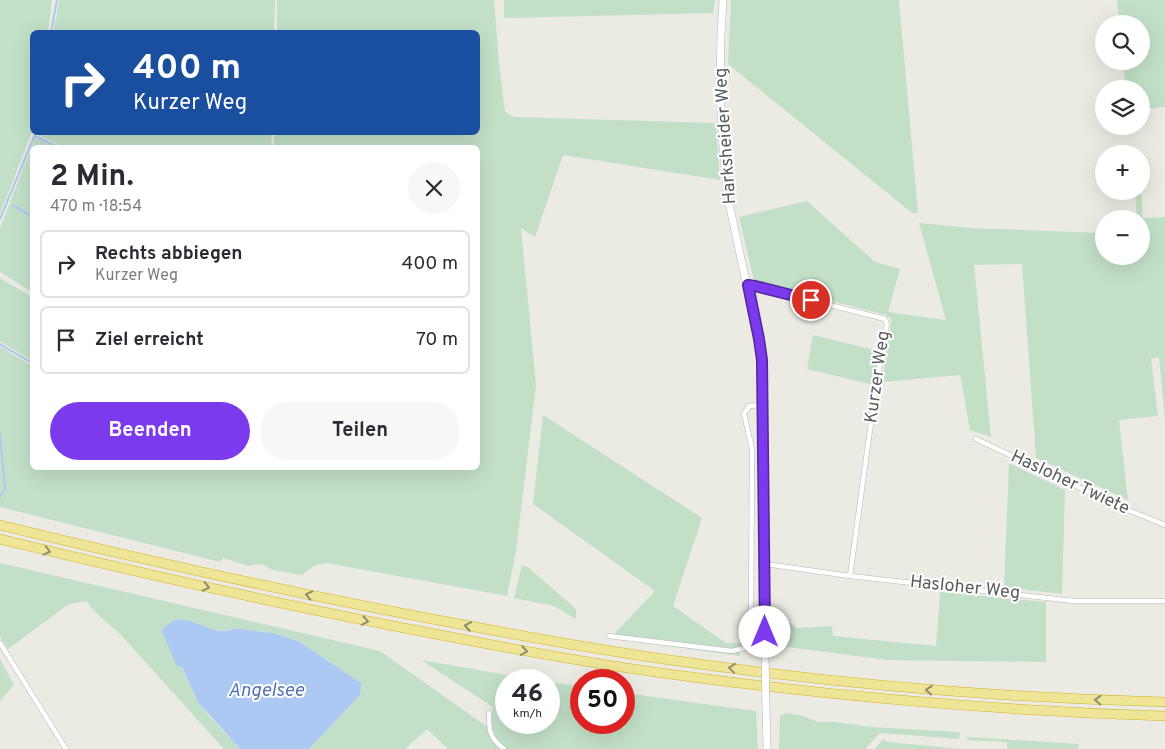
<!DOCTYPE html>
<html lang="de">
<head>
<meta charset="utf-8">
<style>
	body { margin:0; font-family:Overpass,sans-serif; background:#f7f7f7; color:#2b2b33; height:100vh; display:flex; flex-direction:column; font-size:19px; white-space:nowrap }
	* { box-sizing:border-box; margin:0 }
	p { font-size:16px; color:#7c7c81 }
	.icon { flex:none; width:28px; height:28px; fill:none; stroke:currentColor; stroke-width:2; stroke-linecap:round; stroke-linejoin:round }
	.map { position:relative; flex:1; overflow:hidden }
	.details { position:absolute; left:30px; top:145px; width:450px; height:325px; display:flex; flex-direction:column; background:#fff; border-radius:8px; box-shadow:0 5px 20px #0002 }
	.details>* { flex:none }
	.guide { position:absolute; left:30px; top:30px; width:450px; height:105px; border-radius:8px; box-shadow:0 5px 20px #0002; background:#1a4fa0; color:#fff; overflow:hidden }
	.buttons { position:absolute; left:1095px; top:15px; display:grid; gap:10px }
	.buttons a { display:grid; place-items:center; width:55px; height:55px; border-radius:50%; background:#fff; box-shadow:0 5px 20px #0002; font-size:25px }
	.speed { position:absolute; left:495px; top:669px; display:flex; gap:10px; font-size:25px; font-weight:700; text-align:center }
	.speed>* { display:grid; place-content:center; width:65px; height:65px; border-radius:50%; background:#fff; box-shadow:0 5px 20px #0002; line-height:1 }
	.speed small { font-size:12px; font-weight:400 }
	.speed .limit { border:8px solid #d22; background:#fff; color:#111 }
	.pin { position:absolute; display:grid; place-items:center; width:42px; height:42px; color:#fff; margin:-21px; border:2px solid #fff; border-radius:50%; box-shadow:0 1px 5px #0007 }
	.me { position:absolute; width:55px; margin:-28px; rotate:0deg; stroke-linejoin:round; filter:drop-shadow(0 0 4px #0008) }
	.turn { display:flex; align-items:center; gap:18px; height:105px; padding:0 20px; font-size:22px }
	.turn .icon { width:65px; height:65px; stroke-width:2.5 }
	.turn b { display:block; font-size:35px; line-height:42px }
	.round { display:grid; place-items:center; flex:none; width:52px; height:52px; border-radius:26px; background:#f7f7f7 }
	.summary { display:flex; align-items:center; justify-content:space-between; height:85px; padding:0 20px }
	h1 { font-size:30px; font-weight:700; line-height:38px }
	.primary-button { display:flex; gap:10px; margin-top:auto; padding:10px 20px }
	.primary-button a { flex:1; height:58px; border-radius:30px; background:#7c3aed; color:#fff; font-size:20px; font-weight:700; line-height:58px; text-align:center }
	.primary-button a+a { background:#f7f7f7; color:#2b2b33 }
	ul { padding:0; list-style:none }
	li { display:flex; align-items:center; gap:15px; height:68px; margin:0 10px 8px; padding:0 10px; border:2px solid #e1e1e2; border-radius:8px }
	li div { flex:1 }
	li b { display:block; font-size:19px }
	li em { font-style:normal }
	.map>svg:first-child { display:block }
</style>
</head>
<body>
<div class="map">
<svg width="1165" height="749" viewBox="0 0 1165 749">
	<rect width="100%" height="100%" fill="#ecebe3"/>
	<path fill="#c2e0c7" d="M0 0H52L48 32H32V132L0 214Z
		M59 0H275L274 32H54V22L56 20Z
		M277 0H494L499 62 505 112 514 117 716 123 720 180 563 155 535 237 521 228 536 385 516 551 507 596 326 563 314 566 302 575 272 570 262 564 248 566 223 558 220 562 0 507V344L1 347 32 366V468H478V148L274 147V133L478 132V32H277Z
		M504 0H715L713 13 504 18Z
		M731 0H899L918 213H912L728 64Z
		M1117 0H1165V107L1141 109V89H1126L1123 61H1141V24H1119Z
		M39 132H272V133L271 147 65 148 38 135Z
		M35 138 56 147 32 148V292L0 272V228Z
		M1135 191H1141L1143 218 1165 217V419L1159 357 1151 359 1158 416 1119 420 1128 500 1036 458 1022 264 974 265 991 437 970 430 960 375 882 382 891 324V319L886 315 754 281 739 217 807 201 875 262 900 269 888 312 946 320 919 223 971 228 1104 233V256H1141L1143 218H1137Z
		M0 278 32 297V361L0 341Z
		M813 335 879 351 874 385 807 369Z
		M543 415 702 518 673 606 726 643H742L740 656 620 639 614 634 655 591 533 504Z
		M1009 463 1065 490 1062 594 1004 587Z
		M0 563 380 651 489 728 493 707 421 660 536 680H506V722H549V682L581 686V722H624V693L756 711 758 749H448L427 729 405 749H309L360 695 333 664 300 642 277 634 235 628C218 636 199 625 183 620L182 667 194 696 210 717 240 749H224L121 635 93 610 87 601 69 604 8 649 0 637Z
		M522 565 529 568 576 609V619L554 606 514 598Z
		M940 592 1046 602V662L887 660 772 645V609L797 628 832 626 833 636 936 646Z
		M0 659 14 685 0 701Z
		M786 713 803 716 818 722H836L871 727 960 732 959 739 880 733 865 749H779L780 716Z
		M968 737 1079 744 1078 749H1011L1007 748V742L966 740Z
		M883 739 888 742 962 749H875Z"/>
	<path fill="#abc9f3" d="M175 620C196 616 214 639 235 628L277 634 300 642 361 683 360 695 309 749H240L197 701 182 667 177 666 162 632 163 628Z"/>
	<g fill="none" stroke-linecap="round" stroke-linejoin="round">
		<path stroke="#abc9f3" stroke-width="2" d="M51 32 57 0
			M35 136 60 148
			M12 205 32 216
			M0 219 36 132
			M0 344 32 363
			M0 434 5 489 0 497"/>
		<g stroke="#b5b7bb" stroke-width="5.5">
			<path id="minor" d="M748 285 755 286 885 319 887 324 876 386 850 576
				M976 439 1123 508 1165 525
				M765 564 850 576 1074 601H1165
				M609 636 732 651 745 648 751 634 752 449 744 414 749 406 763 405
				M0 643 66 749
				M489 713C489 731 489 737 504 749"/>
		</g>
		<g stroke="#b6b8bd" stroke-width="8">
			<path id="secondary" d="M723 0C718 67 720 136 729 203L761 351 765 650
				M766 708 767 749"/>
		</g>
		<g stroke="#d1b31e" stroke-width="10">
			<path id="motorway" d="M0 525C156 563 312 597 470 626 544 640 618 653 692 663 849 685 1007 698 1165 702
				M0 539C148 575 297 608 446 636 528 652 610 667 692 677 849 698 1007 711 1165 716"/>
		</g>
		<use href="#minor" stroke="#fff" stroke-width="4.5"/>
		<use href="#secondary" stroke="#fff" stroke-width="7"/>
		<use href="#motorway" stroke="#eee597" stroke-width="9"/>
		<g stroke="#b6b8bd" stroke-width="8" stroke-linecap="butt">
			<path id="secondary-bridge" d="M765 650 766 708"/>
		</g>
		<use href="#secondary-bridge" stroke="#fff" stroke-width="7"/>
	</g>
	<defs><path id="oneway-chevron" d="M-2-3.5L2.5 0L-2 3.5" fill="none" stroke-width="1.6" stroke-linecap="round" stroke-linejoin="round" transform="scale(1.25)"/></defs>
	<g stroke="#8e8d74">
		<use href="#oneway-chevron" transform="translate(47 551) rotate(14)"/>
		<use href="#oneway-chevron" transform="translate(206 587) rotate(13)"/>
		<use href="#oneway-chevron" transform="translate(309 595) rotate(-168)"/>
		<use href="#oneway-chevron" transform="translate(365 621) rotate(11)"/>
		<use href="#oneway-chevron" transform="translate(468 626) rotate(-170)"/>
		<use href="#oneway-chevron" transform="translate(524 651) rotate(10)"/>
		<use href="#oneway-chevron" transform="translate(732 668) rotate(-173)"/>
		<use href="#oneway-chevron" transform="translate(929 690) rotate(-175)"/>
		<use href="#oneway-chevron" transform="translate(1098 700) rotate(-177)"/>
	</g>
	<g fill="none" stroke-linecap="round" stroke-linejoin="round">
		<g stroke="#51269a" stroke-width="12">
			<path id="route" d="M765 632 762 360 759 339 748 285 755 286 811 300"/>
		</g>
		<use href="#route" stroke="#7c3aed" stroke-width="9"/>
	</g>
	<g text-anchor="middle" dominant-baseline="central" stroke-width="4" stroke-linejoin="round" paint-order="stroke">
		<g font-size="18" fill="#5b5d61" stroke="#fff">
			<text transform="translate(726 136) rotate(-94)">Harksheider Weg</text>
			<text transform="translate(878 377) rotate(-82)">Kurzer Weg</text>
			<text transform="translate(1070 483) rotate(25)">Hasloher Twiete</text>
			<text transform="translate(965 588) rotate(6)">Hasloher Weg</text>
		</g>
		<g font-size="19" font-style="italic" fill="#5273b2" stroke="#fff">
			<text x="266" y="691">Angelsee</text>
		</g>
	</g>
</svg>
<div class="buttons">
<a><svg class="icon" aria-label="search" viewBox="0 0 24 24"><circle cx="10" cy="10" r="6"/><path d="M15 15l6 6"/></svg></a>
<a><svg class="icon" aria-label="layers" viewBox="0 0 24 24"><path d="M12 4l9 5-9 5-9-5zM3 14l9 5 9-5"/></svg></a>
<a>+</a>
<a>−</a>
</div>
<div class="speed"><div>46<small>km/h</small></div><div class="limit">50</div></div>
<div class="pin" style="left:811px;top:300px;background:#d93025"><svg class="icon" aria-label="arrive" viewBox="0 0 24 24"><path d="M6 21V4h12l-3 4 3 4H6"/></svg></div>
<svg class="me" style="left:765px;top:632px" viewBox="-20 -20 40 40"><circle r="19" fill="#fff"/><path d="M0-13L10 11 0 6-10 11z" fill="#7c3aed"/></svg>
<div class="guide">
<div class="turn"><svg class="icon" aria-label="right" viewBox="0 0 24 24"><path d="M7 20v-9h11M14 6l5 5-5 5"/></svg><div><b>400 m</b>Kurzer Weg</div></div>
</div>
<section class="details">
<div class="summary"><div><h1>2 Min.</h1><p>470 m · 18:54</p></div><a class="round"><svg class="icon" aria-label="close" viewBox="0 0 24 24"><path d="M6 6l12 12M18 6L6 18"/></svg></a></div>
<ul>
<li><svg class="icon" aria-label="right" viewBox="0 0 24 24"><path d="M7 20v-9h11M14 6l5 5-5 5"/></svg><div><b>Rechts abbiegen</b><p>Kurzer Weg</p></div><em>400 m</em></li>
<li><svg class="icon" aria-label="arrive" viewBox="0 0 24 24"><path d="M6 21V4h12l-3 4 3 4H6"/></svg><div><b>Ziel erreicht</b></div><em>70 m</em></li>
</ul>
<div class="primary-button"><a>Beenden</a><a>Teilen</a></div>
</section>
</div>
</body>
</html>
